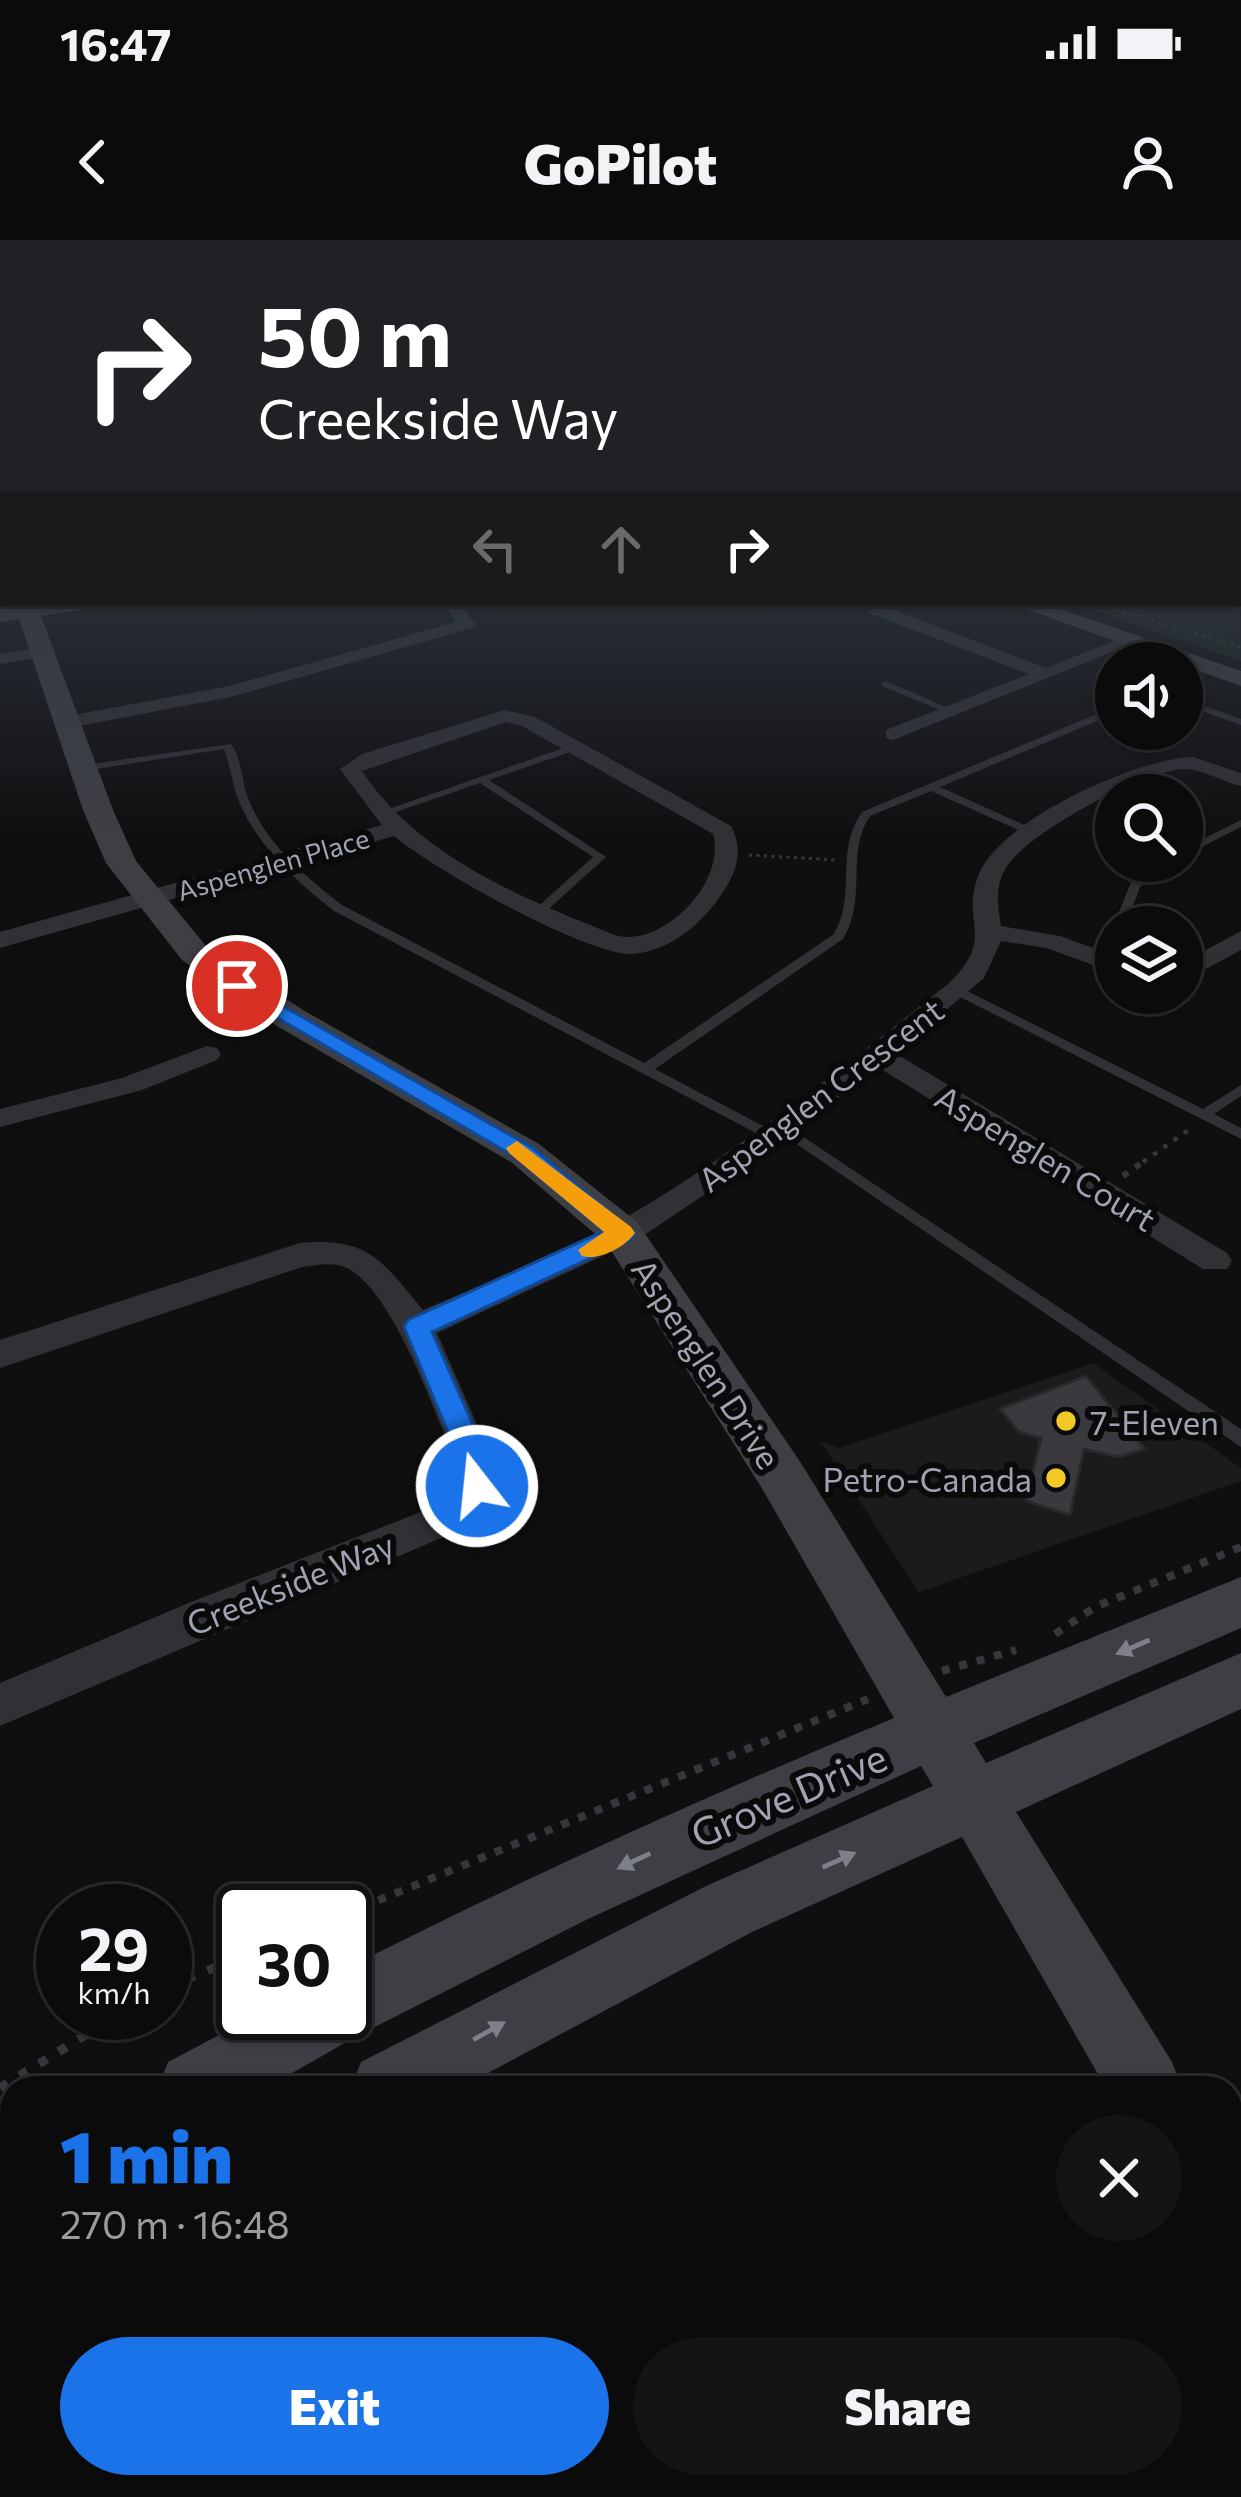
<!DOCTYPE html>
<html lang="en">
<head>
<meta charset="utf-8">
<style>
	body { margin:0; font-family:Commissioner,sans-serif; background:#141415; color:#f1f3f6; height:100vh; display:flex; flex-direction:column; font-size:45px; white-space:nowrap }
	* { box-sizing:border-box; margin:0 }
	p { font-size:39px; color:#9a9b9d }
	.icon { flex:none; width:66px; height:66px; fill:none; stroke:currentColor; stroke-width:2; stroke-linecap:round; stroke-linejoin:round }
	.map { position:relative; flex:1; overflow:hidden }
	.drawer { position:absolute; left:0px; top:1836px; width:1242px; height:423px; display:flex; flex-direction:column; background:#0b0b0c; border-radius:36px 36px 0 0; box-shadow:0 3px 9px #0004,0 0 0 3px #2b2b2d }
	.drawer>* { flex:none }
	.top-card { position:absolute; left:0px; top:0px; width:1242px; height:366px; box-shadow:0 3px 9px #0004,0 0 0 3px #2b2b2d; background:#202124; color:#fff; overflow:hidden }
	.tools { position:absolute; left:1095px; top:402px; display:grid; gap:24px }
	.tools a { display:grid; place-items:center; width:108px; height:108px; border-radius:50%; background:#0b0b0c; box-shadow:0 3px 9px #0004,0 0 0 3px #2b2b2d; font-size:60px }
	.speed { position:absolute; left:36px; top:1644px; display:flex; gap:24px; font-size:60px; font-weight:700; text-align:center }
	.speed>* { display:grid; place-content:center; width:156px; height:156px; border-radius:50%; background:#0b0b0c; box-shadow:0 3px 9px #0004,0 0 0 3px #2b2b2d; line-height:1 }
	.speed small { font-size:30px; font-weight:400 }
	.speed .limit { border:6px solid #111; border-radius:18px; background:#fff; color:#111 }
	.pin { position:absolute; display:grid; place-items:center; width:102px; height:102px; color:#fff; margin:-51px; border:6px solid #fff; border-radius:50%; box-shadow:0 3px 12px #0007 }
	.me { position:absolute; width:132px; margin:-66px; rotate:344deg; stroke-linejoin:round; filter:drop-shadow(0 0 9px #0008) }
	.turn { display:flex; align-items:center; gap:42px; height:252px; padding:0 60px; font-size:54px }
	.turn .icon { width:156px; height:156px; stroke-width:2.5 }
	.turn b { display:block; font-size:84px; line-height:102px }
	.lanes { display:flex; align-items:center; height:114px; padding:0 60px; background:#0003; justify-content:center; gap:60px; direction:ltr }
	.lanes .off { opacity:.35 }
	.round { display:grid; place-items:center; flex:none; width:126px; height:126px; border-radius:63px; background:#141415 }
	.head { display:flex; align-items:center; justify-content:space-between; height:204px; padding:0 60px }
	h1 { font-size:72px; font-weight:800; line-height:90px; color:#1a73e8 }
	.button { display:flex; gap:24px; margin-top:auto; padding:24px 60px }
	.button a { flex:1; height:138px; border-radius:72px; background:#1a73e8; color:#fff; font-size:48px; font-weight:800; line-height:138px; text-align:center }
	.button a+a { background:#141415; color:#f1f3f6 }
	.status { display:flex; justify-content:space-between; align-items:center; height:84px; padding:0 60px; background:#0b0b0c; direction:ltr }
	.status svg { height:33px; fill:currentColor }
	header { display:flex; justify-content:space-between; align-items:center; height:156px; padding:0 60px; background:#0b0b0c; font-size:54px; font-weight:800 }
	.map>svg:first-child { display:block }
</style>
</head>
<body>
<div class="status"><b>16:47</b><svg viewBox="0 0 49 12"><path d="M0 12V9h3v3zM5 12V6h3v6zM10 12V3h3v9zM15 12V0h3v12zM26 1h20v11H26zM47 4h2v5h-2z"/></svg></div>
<header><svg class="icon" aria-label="back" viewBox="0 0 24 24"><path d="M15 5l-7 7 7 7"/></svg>GoPilot<svg class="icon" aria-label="person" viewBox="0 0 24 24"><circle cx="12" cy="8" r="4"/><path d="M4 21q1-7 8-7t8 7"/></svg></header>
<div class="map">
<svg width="1241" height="2257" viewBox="0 0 1241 2257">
	<rect width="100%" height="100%" fill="#0f0f10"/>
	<path fill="#1b1b1d" d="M1093 1123 1241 1228V1241L919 1352 820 1201 838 1208Z"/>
	<path fill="#1b231d" d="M1239 340 1241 421 1072 363H1239Z"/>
	<path fill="#39393e" stroke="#29292c" stroke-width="3" d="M1086 1136 1145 1209 1118 1217 1084 1209 1070 1275 1026 1261 1041 1198 1019 1192 1000 1169Z"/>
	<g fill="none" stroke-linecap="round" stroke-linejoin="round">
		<path stroke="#36373c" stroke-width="3" stroke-dasharray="3 4.5" stroke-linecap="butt" d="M1101 365 1241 407
			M749 615 837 620"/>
		<path stroke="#36373c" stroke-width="4.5" stroke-dasharray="4.5 8" stroke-linecap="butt" d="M1143 922 1190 889"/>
		<path stroke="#36373c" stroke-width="6" stroke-dasharray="6 9" stroke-linecap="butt" d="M1123 936 1147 919"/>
		<path stroke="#36373c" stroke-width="8" stroke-dasharray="8 10" stroke-linecap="butt" d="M1055 1394 1095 1367 1241 1307
			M942 1431 1016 1410
			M345 1674 868 1459"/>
		<path stroke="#36373c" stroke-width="9" stroke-dasharray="9 14" stroke-linecap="butt" d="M165 1748 243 1716
			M0 1848 121 1773"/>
		<path fill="#303035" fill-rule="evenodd" d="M882 442H888L955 471 947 473 882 446Z
			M1182 458 1241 479V485L1182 464Z
			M1116 466V473L940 547 1033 589V593H1025L931 551 870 576C845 613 868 658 843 699L655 829 778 894 781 897 773 902 334 671C296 641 260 609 240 564 232 546 231 527 224 509L84 531 79 528 84 525 231 504C242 518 241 540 248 558 266 604 305 636 342 665L644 823 834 694C857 654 834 612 862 572Z
			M575 504 579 505V509L489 540 606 617 543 674 533 671 593 617 480 543 387 575 377 573Z
			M1241 580V587L1182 617V609Z
			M1160 621H1174L1140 647 1125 687 1115 690 1113 687 1131 642Z
			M957 746 1203 869 1241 845V856L1214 874 1241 888V899L952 753 950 750Z
			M784 884 1241 1189V1207L779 892V886Z
			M920 2247H952L956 2257H924Z"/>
		<path fill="#303035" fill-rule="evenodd" d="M1239 300H1241V310H1239Z
			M0 330H3V340H0Z
			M443 363H460L475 384 472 388 231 457 68 488 58 482 68 476 229 446 456 382Z
			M869 365H881L1046 428 1124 397 1139 401 893 500 886 498V490L1029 434 869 373Z
			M43 407 49 408V416L0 424V414Z
			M505 470 535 477 731 586C746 614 734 638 716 662 697 688 666 712 632 714 587 716 430 627 394 596L0 708V692L382 585 340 529 362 514ZM506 482 522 486 713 594C727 642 662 709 615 695 522 658 419 617 362 531Z
			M1193 517 1241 533V546C1224 542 1206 531 1188 529 1150 526 1020 596 1004 631 995 648 998 668 1001 686L1060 696 1116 716V733L1046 708 1001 701 984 738 895 813 1227 1013 1232 1021 1227 1029H1203L878 827 765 914 637 1000 437 1093 496 1228 487 1264 467 1287 0 1486V1443L191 1362 431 1268 455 1248 458 1228C437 1178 395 1055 349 1029 334 1021 318 1025 302 1027L0 1128V1100L300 1003C369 997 382 1021 423 1070 485 1043 549 1020 609 987 730 919 839 830 948 744 998 696 959 682 979 634 1002 579 1136 519 1193 517Z
			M1241 691V710L1182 742V723Z
			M207 806 217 808 221 814 217 820 142 850 0 887V869L122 838Z
			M767 2247H844L840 2257H763Z"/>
		<path fill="#3e3f45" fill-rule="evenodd" d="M35 363H92L81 370 41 376 113 570 136 621 206 706 303 770 539 904 637 982 799 1220 946 1457 1241 1337V1388L974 1503 986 1523 1241 1413V1469L1016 1572 1172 1822 1182 1848H1106L962 1597 752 1692 460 1848H351L361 1822 706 1646 933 1546 921 1526 588 1679 357 1796 266 1848H158L168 1822 261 1773H345V1729C525 1638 708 1555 894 1478L763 1250 607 1004 511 922 277 786 182 720 106 623 83 570 19 379 0 382V368Z
			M1009 363H1042L1241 431V446Z
			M12 1911V1988L0 1993V1916Z
			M1230 1951 1241 1955V2047L1230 2042Z
			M12 2025V2108L0 2113V2030Z"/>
	</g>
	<defs><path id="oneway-solid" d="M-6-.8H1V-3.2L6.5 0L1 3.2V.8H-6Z" transform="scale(3)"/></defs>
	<g fill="#7e808c">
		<use href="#oneway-solid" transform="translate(1133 1407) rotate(157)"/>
		<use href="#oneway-solid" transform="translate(839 1620) rotate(-24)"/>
		<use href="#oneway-solid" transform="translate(634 1621) rotate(155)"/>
		<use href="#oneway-solid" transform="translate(489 1791) rotate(-29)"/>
	</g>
	<linearGradient id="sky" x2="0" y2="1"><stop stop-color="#080809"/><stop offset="0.47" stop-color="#313742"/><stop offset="1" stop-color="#313742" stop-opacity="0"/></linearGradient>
	<rect width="1241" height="598" fill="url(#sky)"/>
	<path fill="#1a73e8" stroke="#114b97" stroke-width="3" d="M237 740 533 908 635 993 631 999 432 1092 492 1228 487 1255H466L463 1228 404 1087 408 1080 604 991 517 918 230 750V741Z"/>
	<path fill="#f59e0b" d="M517 901 631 987 635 993C625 1007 599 1021 582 1016L578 1010 604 992 509 913 506 908Z"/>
	<g fill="#f3c824" stroke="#0a0a0b" stroke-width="4.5">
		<circle cx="1066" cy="1181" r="12"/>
		<circle cx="1056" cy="1238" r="12"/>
	</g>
	<g text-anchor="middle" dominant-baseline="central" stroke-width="12" stroke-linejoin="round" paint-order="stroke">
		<g font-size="27" fill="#a0a3b2" stroke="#0a0a0b">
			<text transform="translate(273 624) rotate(-16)">Aspenglen Place</text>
		</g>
		<g font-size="33" fill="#a0a3b2" stroke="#0a0a0b">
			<text transform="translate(820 854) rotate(-37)">Aspenglen Crescent</text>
			<text transform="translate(1046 917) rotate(31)">Aspenglen Court</text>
			<text transform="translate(707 1123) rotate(57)">Aspenglen Drive</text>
			<text transform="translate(290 1343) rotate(-22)">Creekside Way</text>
		</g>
		<g font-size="33" fill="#a0a3b2" stroke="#0a0a0b" text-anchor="start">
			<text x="1090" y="1181">7-Eleven</text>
			<text x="1032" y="1238" text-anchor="end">Petro-Canada</text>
		</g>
		<g font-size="39" fill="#a0a3b2" stroke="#0a0a0b">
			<text transform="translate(788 1554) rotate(-23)">Grove Drive</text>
		</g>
	</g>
</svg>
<div class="tools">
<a><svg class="icon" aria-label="sound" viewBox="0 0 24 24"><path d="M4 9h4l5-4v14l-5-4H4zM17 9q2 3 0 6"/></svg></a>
<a><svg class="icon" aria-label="search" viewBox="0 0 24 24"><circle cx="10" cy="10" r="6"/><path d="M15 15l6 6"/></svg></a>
<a><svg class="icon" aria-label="layers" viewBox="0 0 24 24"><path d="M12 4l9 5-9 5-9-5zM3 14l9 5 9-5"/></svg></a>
</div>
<div class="speed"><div>29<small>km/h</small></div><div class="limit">30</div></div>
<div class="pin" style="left:237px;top:746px;background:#d93025"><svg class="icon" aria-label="arrive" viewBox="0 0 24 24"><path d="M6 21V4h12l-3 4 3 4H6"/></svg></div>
<svg class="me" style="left:477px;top:1246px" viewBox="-20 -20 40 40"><circle r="17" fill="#1a73e8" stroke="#fff" stroke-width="3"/><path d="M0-11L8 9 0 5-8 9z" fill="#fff"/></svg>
<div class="top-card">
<div class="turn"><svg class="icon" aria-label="right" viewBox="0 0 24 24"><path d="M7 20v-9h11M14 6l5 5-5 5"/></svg><div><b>50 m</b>Creekside Way</div></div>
<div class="lanes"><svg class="icon off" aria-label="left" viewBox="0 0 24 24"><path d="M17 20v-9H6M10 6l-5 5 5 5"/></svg><svg class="icon off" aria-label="ahead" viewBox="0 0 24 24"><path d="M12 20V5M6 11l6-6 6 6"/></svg><svg class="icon" aria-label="right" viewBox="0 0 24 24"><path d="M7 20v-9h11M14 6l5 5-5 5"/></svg></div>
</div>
<section class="drawer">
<div class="head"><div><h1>1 min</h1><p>270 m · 16:48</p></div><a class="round"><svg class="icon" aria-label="close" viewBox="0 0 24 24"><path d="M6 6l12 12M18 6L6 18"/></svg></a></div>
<div class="button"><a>Exit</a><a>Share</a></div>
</section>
</div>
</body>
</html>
